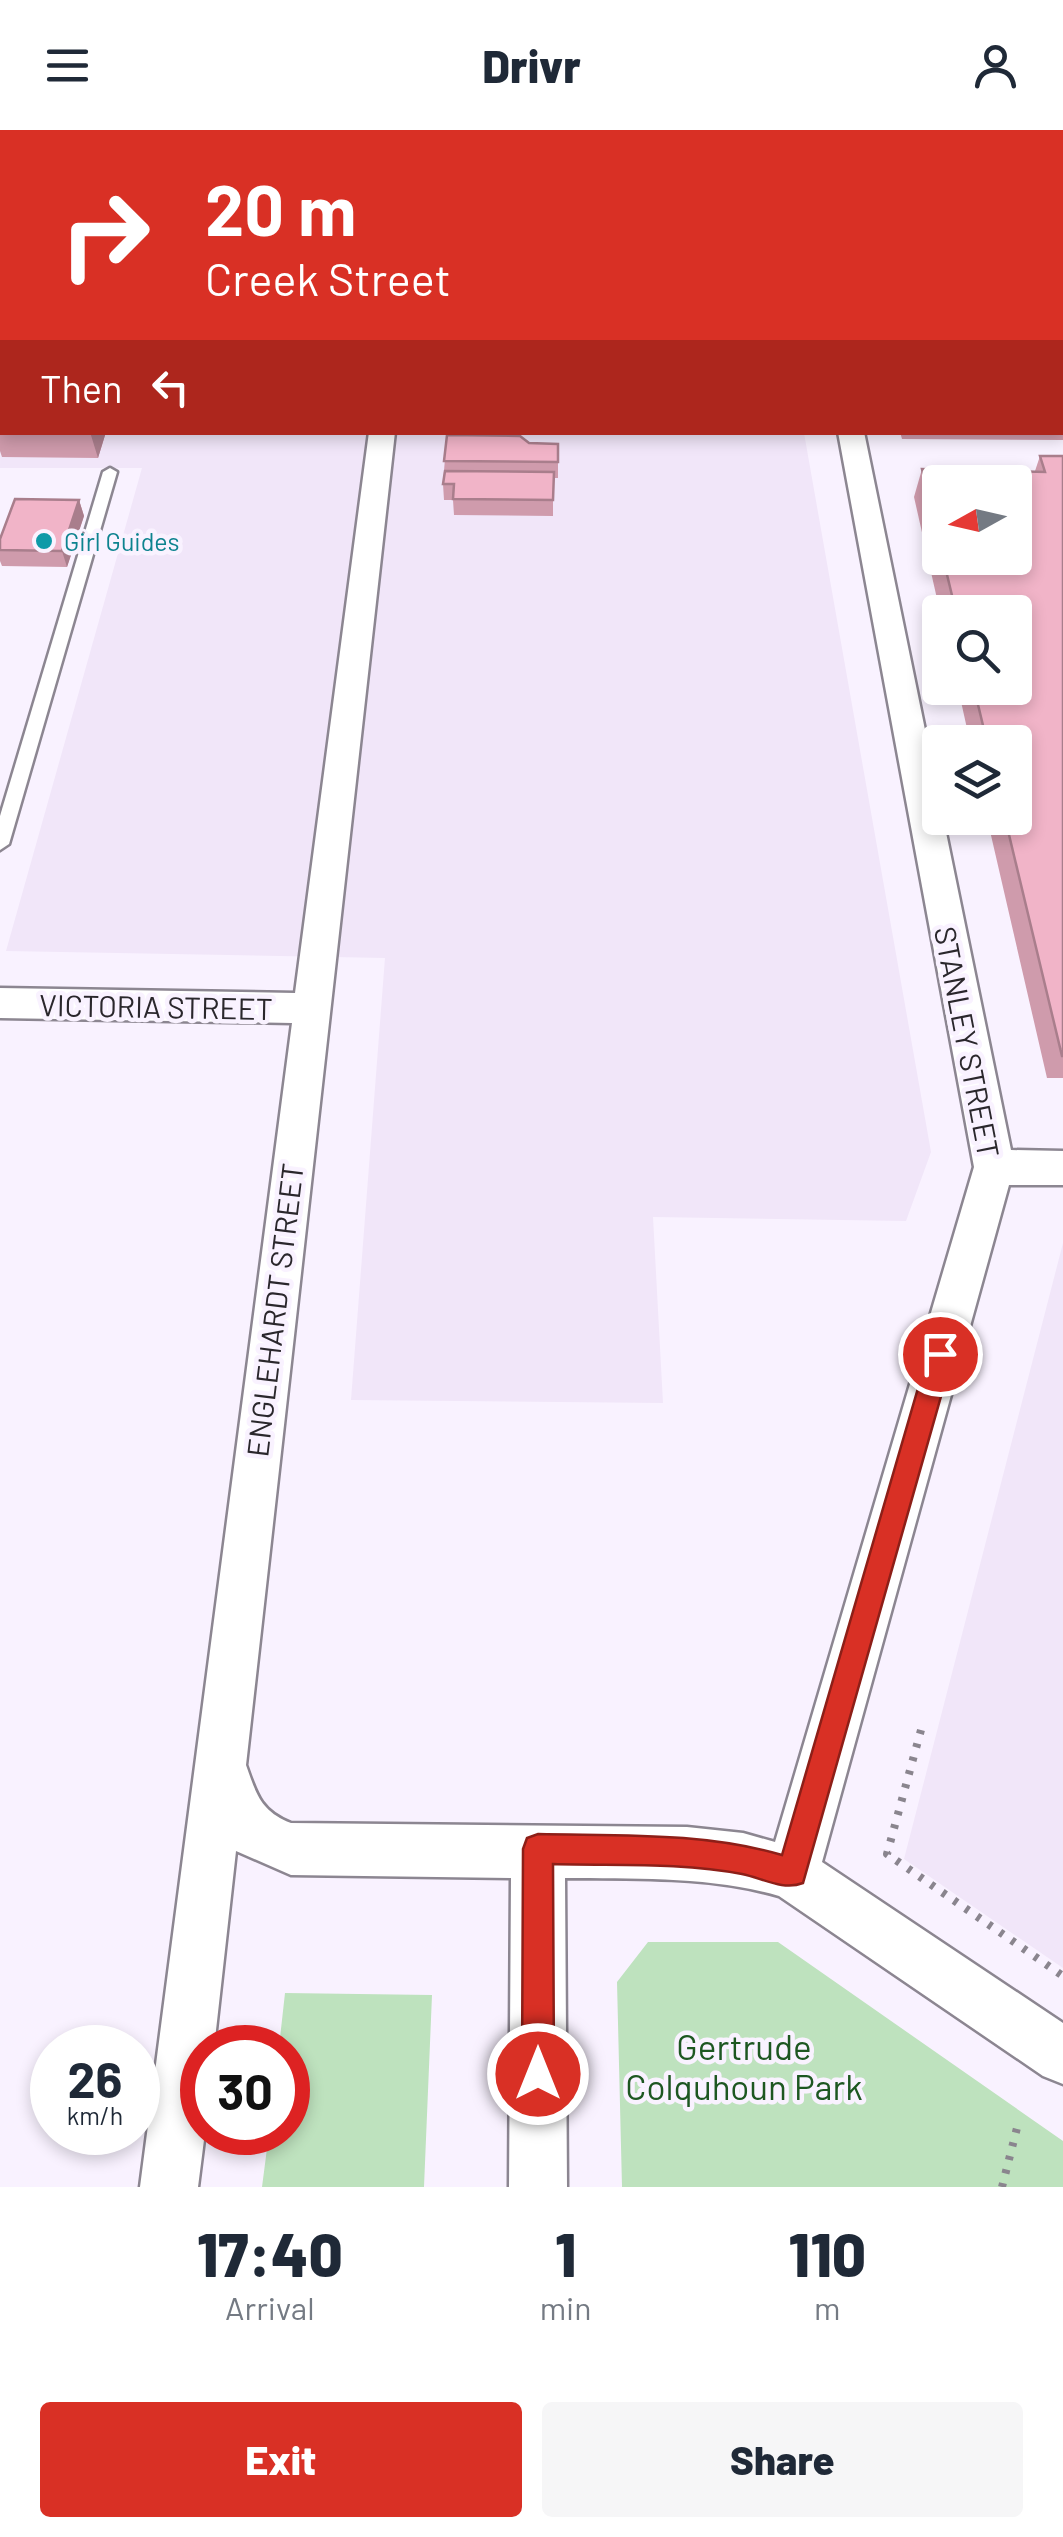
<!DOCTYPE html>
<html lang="en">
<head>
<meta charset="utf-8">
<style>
	body { margin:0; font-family:Barlow,sans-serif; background:#f6f6f7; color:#1f2937; height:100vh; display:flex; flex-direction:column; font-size:38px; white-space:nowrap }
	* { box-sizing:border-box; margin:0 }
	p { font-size:32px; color:#747a83 }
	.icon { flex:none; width:55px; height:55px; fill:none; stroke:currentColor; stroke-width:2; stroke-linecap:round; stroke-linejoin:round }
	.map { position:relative; height:2057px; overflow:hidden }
	.side { display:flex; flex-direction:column; background:#fff; flex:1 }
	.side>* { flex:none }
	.guide { position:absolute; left:0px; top:0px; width:1065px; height:305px; box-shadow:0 5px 15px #0003; background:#d93025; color:#fff; overflow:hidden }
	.needle { width:65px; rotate:262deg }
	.tools { position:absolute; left:922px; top:335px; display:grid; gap:20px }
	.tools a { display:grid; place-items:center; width:110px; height:110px; border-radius:10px; background:#fff; box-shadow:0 5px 15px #0003; font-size:50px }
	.speed { position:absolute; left:30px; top:1895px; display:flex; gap:20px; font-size:50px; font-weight:700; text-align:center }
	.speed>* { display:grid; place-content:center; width:130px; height:130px; border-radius:50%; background:#fff; box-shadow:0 5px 15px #0003; line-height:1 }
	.speed small { font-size:25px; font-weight:400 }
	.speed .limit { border:15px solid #d22; background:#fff; color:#111 }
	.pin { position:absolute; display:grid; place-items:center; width:85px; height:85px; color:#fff; margin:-42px; border:5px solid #fff; border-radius:50%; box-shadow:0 2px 10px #0007 }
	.me { position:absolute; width:110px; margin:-55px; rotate:0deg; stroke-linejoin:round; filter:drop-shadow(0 0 8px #0008) }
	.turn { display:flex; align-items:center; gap:35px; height:210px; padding:0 40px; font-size:45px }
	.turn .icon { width:130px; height:130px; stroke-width:2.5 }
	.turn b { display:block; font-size:70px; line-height:85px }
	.then { display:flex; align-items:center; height:95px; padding:0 40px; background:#0003; gap:20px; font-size:38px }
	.eta { display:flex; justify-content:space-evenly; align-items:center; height:170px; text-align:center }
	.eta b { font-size:60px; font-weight:800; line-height:70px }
	.action { display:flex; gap:20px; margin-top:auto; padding:20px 40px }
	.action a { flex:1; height:115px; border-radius:10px; background:#d93025; color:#fff; font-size:40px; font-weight:800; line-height:115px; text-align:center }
	.action a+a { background:#f6f6f7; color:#1f2937 }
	header { display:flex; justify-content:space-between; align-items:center; height:130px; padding:0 40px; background:#fff; font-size:45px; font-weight:800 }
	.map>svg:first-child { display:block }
</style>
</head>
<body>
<header><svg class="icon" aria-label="menu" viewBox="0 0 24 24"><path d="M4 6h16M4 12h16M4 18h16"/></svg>Drivr<svg class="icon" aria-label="person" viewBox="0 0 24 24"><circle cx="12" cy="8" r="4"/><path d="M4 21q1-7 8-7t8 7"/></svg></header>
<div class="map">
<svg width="1063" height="2057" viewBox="0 0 1063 2057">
	<rect width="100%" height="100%" fill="#f9f2ff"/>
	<path fill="#f1e6f9" d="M2 132V302L804 303 931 1022 906 1091 653 1087 663 1273 351 1270 385 828 6 821 142 338H0Z
		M1063 1113V1838L904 1729Z"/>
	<path fill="#bee2be" d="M648 1812H778L1063 2011V2057H622L617 1852Z
		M285 1863 432 1865 424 2057H262L269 2003 288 2002V1918L279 1917Z"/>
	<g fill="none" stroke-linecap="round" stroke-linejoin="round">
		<g stroke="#8c8691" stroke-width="5">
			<path id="service" d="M110 338 117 342 9 714 0 720V686L103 342Z"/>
		</g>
		<g stroke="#8c8691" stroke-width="5">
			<path id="minor" d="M369 302H395L246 1635C256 1663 260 1681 291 1693L687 1697 743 1703 775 1712 974 1037 838 302H864L1011 1020 1063 1021V1055H1009L822 1732 1063 1893V1954L1043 1946 779 1766C709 1746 637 1749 565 1748L567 2057H509L511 1748 291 1745 236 1721 214 1918H202L205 2002 198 2057H140L292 893 0 888V858L295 863Z"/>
		</g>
		<g stroke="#8c8691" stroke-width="6">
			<path id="tertiary" d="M534 0H562V2H535Z
				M0 86H2V104H0Z
				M1062 96H1063V114H1062Z"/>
		</g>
		<path stroke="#8a858e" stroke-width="8" stroke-dasharray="4 10" stroke-linecap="butt" d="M921 1600 887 1724 1063 1846
			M1002 2057 1018 1994"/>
		<use href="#service" fill="#fff" fill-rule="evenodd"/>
		<use href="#minor" fill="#fff" fill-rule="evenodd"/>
		<use href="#tertiary" fill="#fff" fill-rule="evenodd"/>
	</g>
	<path fill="#cf9bac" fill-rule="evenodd" d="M0 0H106L105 2H2V44H0Z
		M0 175H2V302H106L98 328 2 327 0 321Z
		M1063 228V310L902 309 900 302H1062Z
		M447 302H534V304H512V306L529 313 558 314V348H553V386L454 385 453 370H444L443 354Z
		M1040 326H1063V948H1047L987 688H1015V612H970L958 558H1015V482H940L914 367 922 339 1035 341ZM940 352 1015 428H940Z
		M79 370 84 386 67 437 2 436 0 431V409Z"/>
	<path fill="#a97e8c" d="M92 0H106L105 2H91Z
		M90 302H106L98 328Z
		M79 370 84 386 67 437 62 421Z"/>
	<path fill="#f1b4c8" stroke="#a97e8c" stroke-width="2.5" d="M0 0H26L25 2H2V23H0Z
		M45 0H92L91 2H44Z
		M122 0H215L214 2H121Z
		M259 0H326V2H259Z
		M348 0H483V2H348Z
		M605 0H872V2H605Z
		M896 0H936L937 2H897Z
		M989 0H1063V14L1062 2H990Z
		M0 175H2V236H0Z
		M2 260V293H0V266Z
		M447 305 520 306 529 313 558 314V332L444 331Z
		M1040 326H1063V926H1062L1005 688H1015V612H987L974 558H1015V482H956L943 428H1015V352H940V417L922 339 1045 342Z
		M445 341 554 342 553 370 453 369 454 354H443Z
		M15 369 79 370 62 421 0 420V409Z"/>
	<path fill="#d93025" stroke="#8d1f18" stroke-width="2.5" d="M940 1212 949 1215 953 1224 803 1753C783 1761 762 1748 742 1744 680 1732 615 1736 553 1734L554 1944 549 1956 538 1960 526 1956 522 1944 523 1719 527 1708 538 1704C620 1706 703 1702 782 1725L928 1224 932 1215Z"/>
	<circle fill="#0f9aa8" stroke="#f9f2ff" stroke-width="4" cx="44" cy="411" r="10"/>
	<g text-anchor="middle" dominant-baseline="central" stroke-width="9" stroke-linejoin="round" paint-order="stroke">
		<g font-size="25" fill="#0d838f" stroke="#f9f2ff" text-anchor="start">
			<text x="64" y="411">Girl Guides</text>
		</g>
		<g font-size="30" fill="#2a272c" stroke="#f9f2ff">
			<text transform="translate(156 876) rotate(1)">VICTORIA STREET</text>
			<text transform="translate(968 912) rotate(79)">STANLEY STREET</text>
			<text transform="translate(274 1180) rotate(-83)">ENGLEHARDT STREET</text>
		</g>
		<g font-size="35" fill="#1d5721" stroke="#f9f2ff">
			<text x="744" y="1916">Gertrude<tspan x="744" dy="40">Colquhoun Park</tspan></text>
		</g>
	</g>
</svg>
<div class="tools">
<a><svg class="needle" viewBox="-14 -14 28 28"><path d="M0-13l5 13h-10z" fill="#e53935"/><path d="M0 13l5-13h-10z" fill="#747a83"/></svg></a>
<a><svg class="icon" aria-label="search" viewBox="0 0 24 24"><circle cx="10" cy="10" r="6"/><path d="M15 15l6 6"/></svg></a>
<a><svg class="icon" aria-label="layers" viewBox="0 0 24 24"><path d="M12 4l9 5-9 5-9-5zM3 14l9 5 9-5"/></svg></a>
</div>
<div class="speed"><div>26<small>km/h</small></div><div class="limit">30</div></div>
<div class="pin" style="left:940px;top:1224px;background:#d93025"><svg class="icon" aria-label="arrive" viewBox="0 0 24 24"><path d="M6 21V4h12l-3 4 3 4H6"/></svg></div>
<svg class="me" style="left:538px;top:1944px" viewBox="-20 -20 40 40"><circle r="17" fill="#d93025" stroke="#fff" stroke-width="3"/><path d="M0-11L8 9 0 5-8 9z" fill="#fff"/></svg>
<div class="guide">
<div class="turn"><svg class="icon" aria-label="right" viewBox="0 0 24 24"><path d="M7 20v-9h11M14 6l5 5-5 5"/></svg><div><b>20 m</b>Creek Street</div></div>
<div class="then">Then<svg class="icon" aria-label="left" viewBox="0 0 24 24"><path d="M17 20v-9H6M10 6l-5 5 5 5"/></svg></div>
</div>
</div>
<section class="side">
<div class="eta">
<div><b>17:40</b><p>Arrival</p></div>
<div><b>1</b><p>min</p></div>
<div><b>110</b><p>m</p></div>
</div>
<div class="action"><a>Exit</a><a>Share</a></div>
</section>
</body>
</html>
